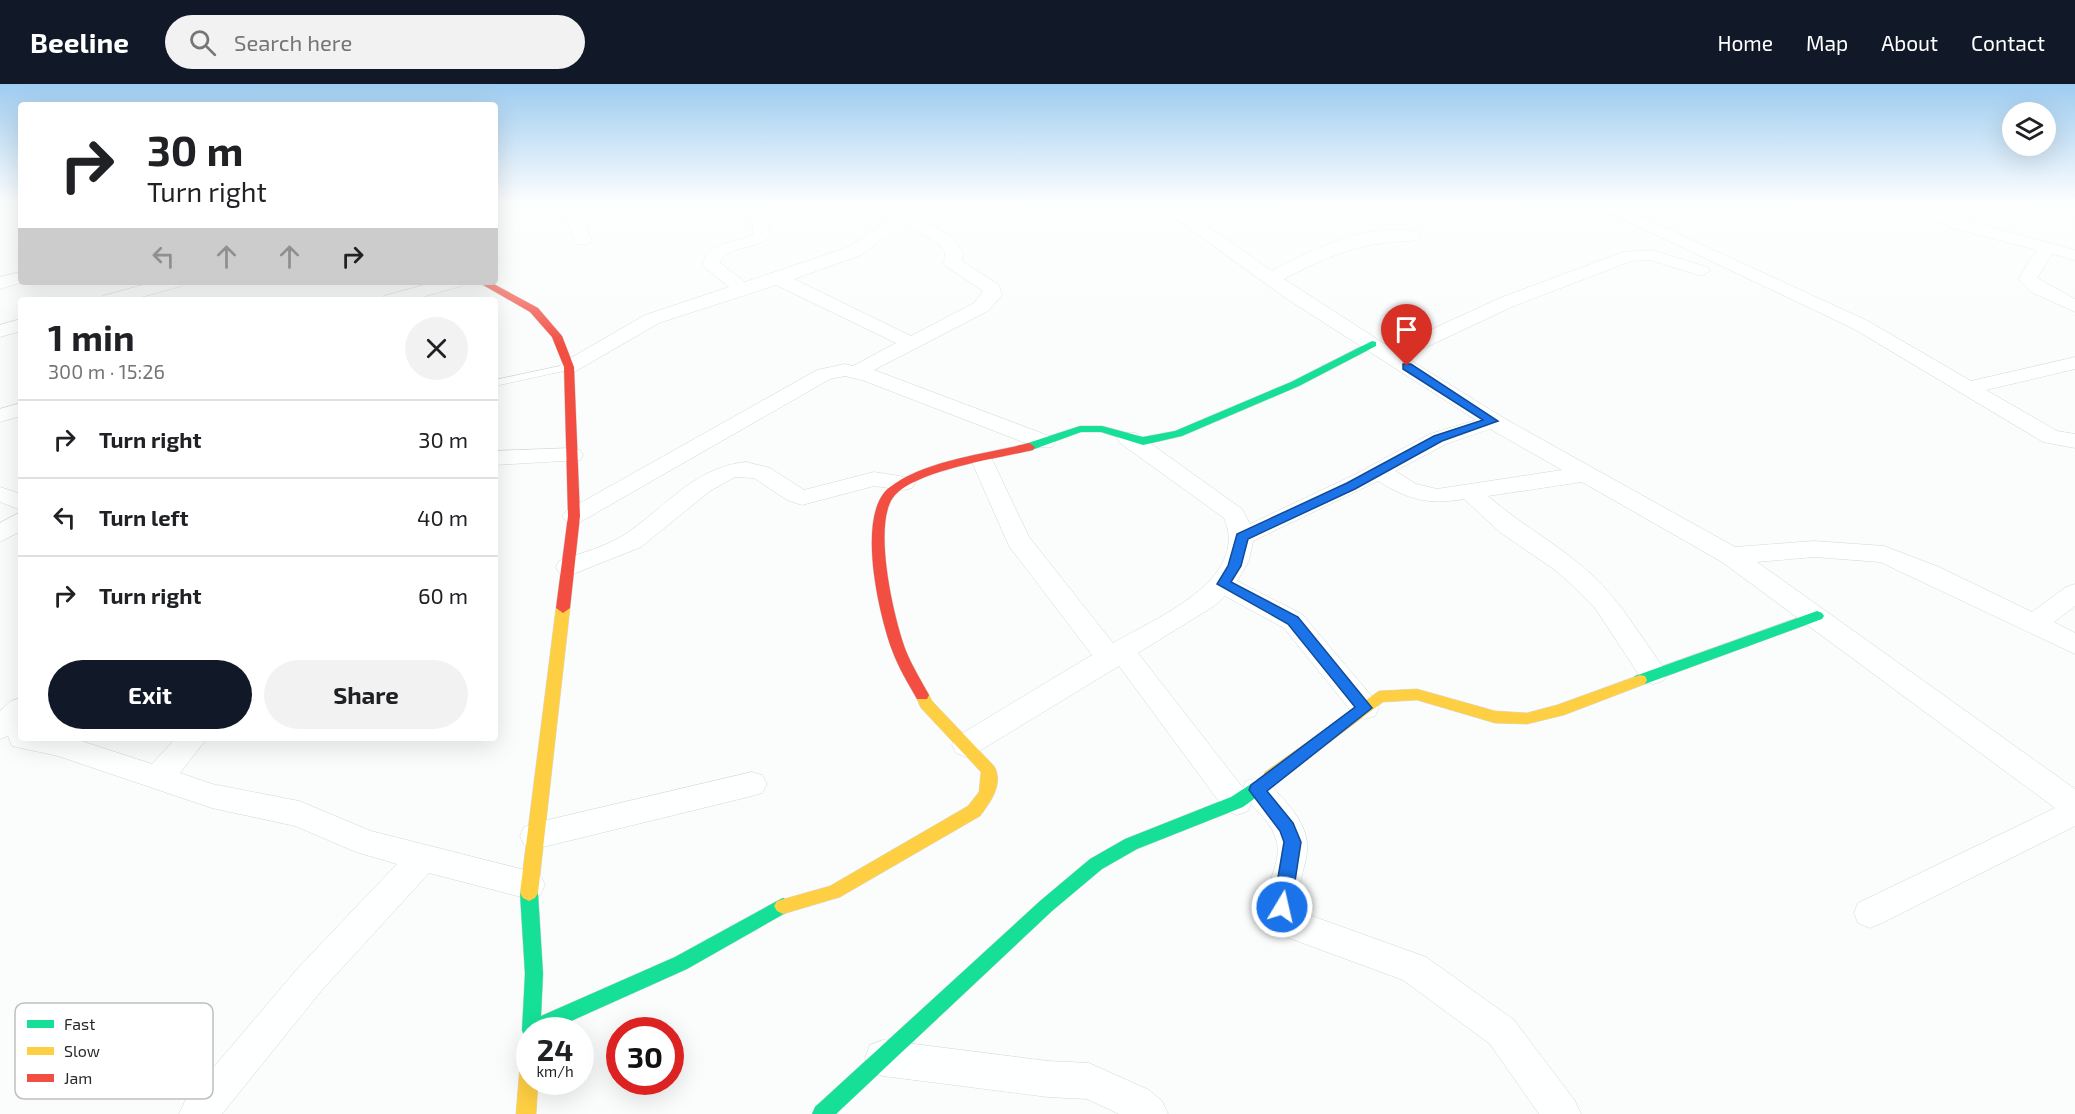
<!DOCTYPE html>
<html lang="en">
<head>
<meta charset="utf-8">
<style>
	body { margin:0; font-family:"Exo 2",sans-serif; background:#f2f2f2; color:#202124; height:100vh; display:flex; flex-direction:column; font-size:22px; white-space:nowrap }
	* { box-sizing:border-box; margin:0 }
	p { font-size:20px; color:#757577 }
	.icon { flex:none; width:33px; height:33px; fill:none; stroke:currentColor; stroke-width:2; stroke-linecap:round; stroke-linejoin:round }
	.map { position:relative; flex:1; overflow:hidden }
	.details { position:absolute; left:18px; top:213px; width:480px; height:444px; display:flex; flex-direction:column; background:#fff; border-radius:6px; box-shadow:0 6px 24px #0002 }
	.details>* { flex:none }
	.banner { position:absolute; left:18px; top:18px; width:480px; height:183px; border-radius:6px; box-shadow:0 6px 24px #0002; background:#fff; color:#202124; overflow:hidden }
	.controls { position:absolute; left:2002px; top:18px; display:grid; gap:12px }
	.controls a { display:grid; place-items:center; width:54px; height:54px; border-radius:50%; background:#fff; box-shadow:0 6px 24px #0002; font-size:30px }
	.speed { position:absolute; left:516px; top:933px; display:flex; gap:12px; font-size:30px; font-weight:700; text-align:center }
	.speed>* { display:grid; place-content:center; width:78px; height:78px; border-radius:50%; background:#fff; box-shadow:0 6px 24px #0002; line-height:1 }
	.speed small { font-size:15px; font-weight:400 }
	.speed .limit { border:9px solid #d22; background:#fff; color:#111 }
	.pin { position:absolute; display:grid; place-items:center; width:51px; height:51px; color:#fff; margin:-62px -26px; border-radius:50% 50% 50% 0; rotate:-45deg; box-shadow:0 0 6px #0007 }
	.pin .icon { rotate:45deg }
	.me { position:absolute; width:66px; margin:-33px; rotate:9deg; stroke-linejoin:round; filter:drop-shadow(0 0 4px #0008) }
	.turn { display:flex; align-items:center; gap:21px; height:126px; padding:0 30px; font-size:27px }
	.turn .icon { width:78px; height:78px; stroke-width:2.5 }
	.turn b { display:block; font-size:42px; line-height:51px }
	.lanes { display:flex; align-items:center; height:57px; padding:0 30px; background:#0003; justify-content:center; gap:30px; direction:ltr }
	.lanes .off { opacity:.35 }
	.round { display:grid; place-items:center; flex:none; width:63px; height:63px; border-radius:32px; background:#f2f2f2 }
	.summary { display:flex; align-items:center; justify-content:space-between; height:102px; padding:0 30px }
	h1 { font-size:36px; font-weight:700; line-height:45px }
	.button { display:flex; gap:12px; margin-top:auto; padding:12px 30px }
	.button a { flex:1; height:69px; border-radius:36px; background:#111827; color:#fff; font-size:24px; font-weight:700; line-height:69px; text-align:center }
	.button a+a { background:#f2f2f2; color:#202124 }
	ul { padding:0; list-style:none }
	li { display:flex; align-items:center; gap:18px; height:78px; padding:0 30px; border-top:2px solid #e0e0e0 }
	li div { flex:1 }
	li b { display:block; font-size:22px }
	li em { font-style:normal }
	header { display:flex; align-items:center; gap:36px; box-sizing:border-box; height:84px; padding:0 30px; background:#111827; color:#fff }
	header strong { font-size:28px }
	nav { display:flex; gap:33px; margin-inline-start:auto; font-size:21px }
	.search { width:420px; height:54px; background:#f2f2f2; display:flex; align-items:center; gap:15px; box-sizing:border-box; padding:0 21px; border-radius:33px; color:#757577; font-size:22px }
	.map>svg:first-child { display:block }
</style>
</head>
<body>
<header>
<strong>Beeline</strong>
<div class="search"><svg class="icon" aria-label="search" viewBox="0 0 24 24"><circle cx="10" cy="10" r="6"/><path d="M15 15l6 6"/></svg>Search here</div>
<nav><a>Home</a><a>Map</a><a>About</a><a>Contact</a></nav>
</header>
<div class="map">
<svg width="2075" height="1030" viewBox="0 0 2075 1030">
	<rect width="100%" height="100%" fill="#fbfcfc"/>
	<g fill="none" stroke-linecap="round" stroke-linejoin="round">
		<g stroke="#d6d7d7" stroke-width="1">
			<path id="lane" d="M569 280 573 281V285L495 302V296Z"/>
		</g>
		<g stroke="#d6d7d7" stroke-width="1">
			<path id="street" d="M21 117V127L0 128V118Z
				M553 117H570L582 135 592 156 589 160H577L566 135Z
				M749 117H767L759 126 768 138 771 151C759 167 726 160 720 179L745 198 849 163 897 129 854 120 852 117H888L908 121 913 117H932L916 131 952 153 963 168 962 177 999 201 1002 211 988 227 874 286 1052 353 1055 358 1052 363H1036L862 296 845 292 830 295 582 437 574 440 566 437 562 432 566 427 817 286 845 280 853 282 896 259 776 201 659 239 576 287H562L559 283 562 279 645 231 729 203 702 181C709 156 734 160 753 151L752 138 742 125ZM905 139 940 161 945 168 944 179 947 183 983 207 974 219 911 252 794 195 861 171Z
				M1152 117H1171L1272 187C1312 166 1370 137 1417 148L1420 152 1417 156 1411 157C1360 158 1328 172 1284 195L1391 264 1500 214 1623 168 1652 166 1707 183 1710 187 1701 192 1651 176 1631 177 1514 222 1405 273 1507 336 1735 463 1814 457 1884 462 1939 483 2032 528 2066 503 2075 500V522L2054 538 2075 549V570L1880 478 1814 473 1757 478 2075 705V742L1882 839 1870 844 1858 839 1854 829 1858 819 2055 724 1722 478 1582 398 1488 412C1521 441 1560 461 1592 491 1620 517 1640 551 1663 583L1667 590 1663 597 1653 600 1643 597 1595 524 1573 502 1555 486 1501 449 1464 415C1428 421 1409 416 1378 397L1253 457 1249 477 1237 497 1302 530 1375 616 1379 624 1375 632 1365 635 1355 632 1284 544 1225 512 1214 522 1138 569 1243 704 1246 697C1262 692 1267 697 1278 709 1290 722 1306 740 1307 760 1309 780 1292 806 1302 824L1312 832 1426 873 1514 936 1575 1017 1581 1030H1539L1490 960 1403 896 1289 854C1240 814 1291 786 1274 750 1270 739 1259 729 1251 720L1248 727 1237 731 1226 727 1119 582 976 669 966 673 956 669 952 661 956 653 1092 571 1009 462 971 376 974 371H990L1029 453 1113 559C1154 535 1251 496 1224 434L1120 359 1117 354 1120 349H1136L1242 425 1250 440 1356 390 1430 350 1476 336 1284 213ZM1490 345 1562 386 1437 405 1416 400 1395 387 1446 360Z
				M1585 117H1607L1868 237 1971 297 2075 273V285L1986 306 2057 347 2075 350V364L2043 358 1854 245Z
				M1891 117H1915L1965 136 2075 166V176L2052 170 2037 194 2075 215V228L2031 208 2018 195 2037 166 1953 144Z
				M21 188V198H23L0 205V193Z
				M154 198H184L181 202 131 216H101L103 212Z
				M435 198H464L461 202 412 216H382L384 212Z
				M21 235V247L0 253V241Z
				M21 319V332L0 338V325Z
				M572 364 580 366 583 371 580 376 495 381V367Z
				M746 378 770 384 804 406 874 388 912 394 915 399 912 404 904 406 874 402 802 421 787 416 754 394 735 393 710 407 641 463 568 492 559 489 556 483 559 477C581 469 605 463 624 451 665 424 694 383 746 378Z
				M0 403 21 410V426L0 418Z
				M21 428V447L0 458V439Z
				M21 614V654H72L152 680 176 654H207L180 689 212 700 299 717 371 747 529 787 540 791 545 801 540 811 529 815 429 789 322 906 222 1030H179L185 1017 298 884 397 780 356 768 295 742 212 724 58 672 12 662 8 652 0 655V627L11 617Z
				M752 688 762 691 767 700 762 709 752 712 535 765 524 761 520 752 524 743 535 739Z
				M883 956 1048 977 1089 979 1149 1006 1162 1017 1168 1030H1119L1087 1015 1048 1013 883 992 870 987 865 974 870 961Z"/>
		</g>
		<g stroke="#d6d7d7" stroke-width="1">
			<path id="fast" d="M1372 257 1376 258V262L1299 302 1182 352 1143 361 1101 348H1081L1029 367 1023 363 1025 360 1080 342H1102L1143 353 1175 347 1291 298Z
				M1817 527 1822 529 1824 532 1822 535 1645 600H1635L1633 596 1635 592Z
				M1271 687 1277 688 1279 693 1277 698 1243 723 1137 765 1102 785 1052 827 836 1030H812L815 1023 1040 817 1090 775 1125 755 1231 713Z
				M529 801 535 804 538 809 543 890 541 932 675 873 777 817 783 814 789 817 792 822 789 827 687 885 551 946H530V955L524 952 522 946 525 890 520 809 523 804Z"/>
		</g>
		<g stroke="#d6d7d7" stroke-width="1">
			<path id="slow" d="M563 519 570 524 538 809 535 814 529 817 523 814 520 809 556 524Z
				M1640 591 1645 592 1647 596 1645 600 1564 631 1527 640 1495 639 1417 616 1383 618 1277 698 1271 699 1265 698 1263 693 1265 688 1379 607 1417 605 1495 627 1527 629 1557 621Z
				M922 605 927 607 932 617 994 682C1004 699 991 718 980 732L840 813 783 830 777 827 774 822 777 817 830 802 968 722 979 708 981 688 921 624 915 611 917 607Z
				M530 961V998H538L536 1030H516L521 970 523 963Z"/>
		</g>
		<g stroke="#d6d7d7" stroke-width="1">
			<path id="jam" d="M478 198H490L538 224 562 252 574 283 580 432 570 524 563 529 556 524 568 432 564 283 552 253 530 228Z
				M1029 359 1035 363 1033 366C999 374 918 386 895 411 871 437 894 536 906 567 912 582 921 596 929 611L927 615H917C908 599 898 583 892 566 879 531 855 429 890 403 925 376 986 370 1029 359Z"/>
		</g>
		<use href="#lane" fill="#feffff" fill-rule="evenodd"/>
		<use href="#street" fill="#feffff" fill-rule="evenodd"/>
		<use href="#fast" fill="#16e098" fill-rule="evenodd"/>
		<use href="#slow" fill="#ffcf43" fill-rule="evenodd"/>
		<use href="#jam" fill="#f24e42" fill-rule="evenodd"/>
	</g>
	<linearGradient id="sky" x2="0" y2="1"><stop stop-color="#9eccf0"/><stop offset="0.45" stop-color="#fdfefe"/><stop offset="1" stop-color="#fdfefe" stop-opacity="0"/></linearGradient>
	<rect width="2075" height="262" fill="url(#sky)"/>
	<path fill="#1a73e8" stroke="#114b97" stroke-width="1.5" d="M1403 280H1411L1498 337 1442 357 1355 405 1248 455 1241 482 1231 498 1298 533 1372 624 1267 707 1293 739 1301 758 1291 823 1288 829 1282 831 1276 829 1273 823 1284 758 1280 747 1249 706 1251 701 1355 623 1288 540 1217 500 1228 482 1237 450 1347 399 1434 352 1483 336 1403 285Z"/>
	<rect x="15" y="919" width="198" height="96" rx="9" fill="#fff" stroke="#bfbfbf" stroke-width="1.5"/>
	<rect x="27" y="936" width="27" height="8" fill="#16e098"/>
	<rect x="27" y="963" width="27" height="8" fill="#ffcf43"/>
	<rect x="27" y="990" width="27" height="8" fill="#f24e42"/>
	<g font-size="16" fill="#29292a">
		<text x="64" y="946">Fast</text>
		<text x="64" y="973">Slow</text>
		<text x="64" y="1000">Jam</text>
	</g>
</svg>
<div class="controls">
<a><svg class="icon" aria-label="layers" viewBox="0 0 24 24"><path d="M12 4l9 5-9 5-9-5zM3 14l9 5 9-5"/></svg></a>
</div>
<div class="speed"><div>24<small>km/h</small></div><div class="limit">30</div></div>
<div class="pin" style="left:1407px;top:282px;background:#d93025"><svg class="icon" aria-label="arrive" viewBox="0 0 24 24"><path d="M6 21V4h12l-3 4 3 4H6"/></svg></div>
<svg class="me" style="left:1282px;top:823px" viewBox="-20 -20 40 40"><circle r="17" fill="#1a73e8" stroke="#fff" stroke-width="3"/><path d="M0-11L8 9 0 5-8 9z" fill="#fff"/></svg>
<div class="banner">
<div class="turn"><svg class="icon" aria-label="right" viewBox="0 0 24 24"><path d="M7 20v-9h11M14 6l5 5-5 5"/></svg><div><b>30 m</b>Turn right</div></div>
<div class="lanes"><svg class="icon off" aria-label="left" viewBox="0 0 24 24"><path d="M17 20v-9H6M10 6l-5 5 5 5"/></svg><svg class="icon off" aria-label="ahead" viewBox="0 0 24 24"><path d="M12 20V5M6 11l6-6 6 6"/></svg><svg class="icon off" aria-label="ahead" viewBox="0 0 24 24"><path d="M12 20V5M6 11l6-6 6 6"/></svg><svg class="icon" aria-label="right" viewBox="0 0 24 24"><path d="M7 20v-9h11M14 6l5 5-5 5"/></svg></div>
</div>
<section class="details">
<div class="summary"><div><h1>1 min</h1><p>300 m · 15:26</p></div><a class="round"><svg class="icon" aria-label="close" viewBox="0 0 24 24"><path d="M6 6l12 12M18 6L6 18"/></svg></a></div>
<ul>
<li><svg class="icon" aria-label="right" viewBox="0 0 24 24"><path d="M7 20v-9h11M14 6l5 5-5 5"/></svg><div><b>Turn right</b></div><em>30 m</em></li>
<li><svg class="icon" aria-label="left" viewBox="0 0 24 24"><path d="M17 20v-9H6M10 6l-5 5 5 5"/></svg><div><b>Turn left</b></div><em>40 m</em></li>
<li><svg class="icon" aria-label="right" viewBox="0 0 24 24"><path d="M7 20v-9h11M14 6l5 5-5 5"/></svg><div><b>Turn right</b></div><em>60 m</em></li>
</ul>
<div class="button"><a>Exit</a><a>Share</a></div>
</section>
</div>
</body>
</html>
